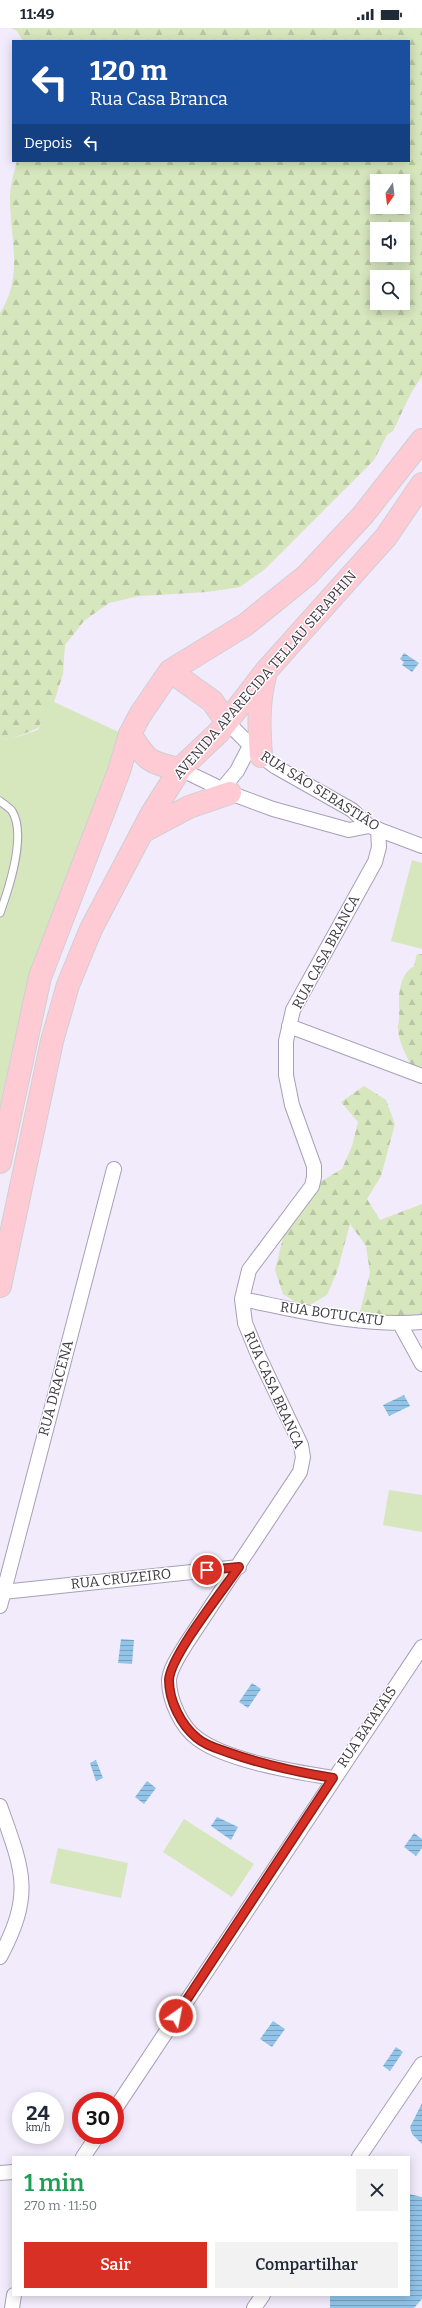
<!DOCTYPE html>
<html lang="pt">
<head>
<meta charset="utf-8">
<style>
	body { margin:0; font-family:Bitter,serif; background:#f2f2f3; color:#1f2937; height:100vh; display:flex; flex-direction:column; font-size:15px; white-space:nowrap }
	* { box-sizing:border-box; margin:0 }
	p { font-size:13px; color:#747a83 }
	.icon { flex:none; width:22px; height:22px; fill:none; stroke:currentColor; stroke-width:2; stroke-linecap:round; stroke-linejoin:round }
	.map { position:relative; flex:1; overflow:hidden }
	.details { position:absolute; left:12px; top:2128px; width:398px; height:140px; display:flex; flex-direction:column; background:#fff; border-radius:0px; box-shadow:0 2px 10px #0003 }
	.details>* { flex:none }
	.guide { position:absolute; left:12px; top:12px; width:398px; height:122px; border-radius:0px; box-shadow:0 2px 10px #0003; background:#1a4fa0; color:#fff; overflow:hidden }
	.needle { width:26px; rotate:194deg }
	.tools { position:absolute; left:370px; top:146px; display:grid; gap:8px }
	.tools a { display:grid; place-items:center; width:40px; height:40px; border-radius:0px; background:#fff; box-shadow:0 2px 10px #0003; font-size:20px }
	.speed { position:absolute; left:12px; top:2064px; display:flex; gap:8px; font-size:20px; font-weight:700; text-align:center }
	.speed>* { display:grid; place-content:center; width:52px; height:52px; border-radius:50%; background:#fff; box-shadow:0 2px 10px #0003; line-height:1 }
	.speed small { font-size:10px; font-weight:400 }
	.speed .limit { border:6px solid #d22; background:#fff; color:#111 }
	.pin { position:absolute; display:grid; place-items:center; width:34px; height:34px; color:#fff; margin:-17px; border:2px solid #fff; border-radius:50%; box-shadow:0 1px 4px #0007 }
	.me { position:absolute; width:44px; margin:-22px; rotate:33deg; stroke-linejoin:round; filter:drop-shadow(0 0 3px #0008) }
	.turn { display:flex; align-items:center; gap:14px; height:84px; padding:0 12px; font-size:18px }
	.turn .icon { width:52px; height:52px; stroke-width:2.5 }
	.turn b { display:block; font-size:28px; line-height:34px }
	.then { display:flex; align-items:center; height:38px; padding:0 12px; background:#0003; gap:8px; font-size:15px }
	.round { display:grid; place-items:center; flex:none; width:42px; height:42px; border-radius:0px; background:#f2f2f3 }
	.headline { display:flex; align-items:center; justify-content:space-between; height:68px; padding:0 12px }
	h1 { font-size:24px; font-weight:600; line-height:30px; color:#1e9e55 }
	.primary-button { display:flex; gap:8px; margin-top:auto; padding:8px 12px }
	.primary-button a { flex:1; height:46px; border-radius:0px; background:#d93025; color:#fff; font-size:16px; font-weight:600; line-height:46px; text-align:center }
	.primary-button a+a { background:#f2f2f3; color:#1f2937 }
	.status { display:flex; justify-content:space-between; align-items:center; height:28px; padding:0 20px; background:#fff; direction:ltr }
	.status svg { height:11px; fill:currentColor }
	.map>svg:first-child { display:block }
</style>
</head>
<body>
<div class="status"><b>11:49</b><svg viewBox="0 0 49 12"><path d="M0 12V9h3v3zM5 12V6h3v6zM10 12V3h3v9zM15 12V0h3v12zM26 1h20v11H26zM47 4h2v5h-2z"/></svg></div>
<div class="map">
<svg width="422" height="2280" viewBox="0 0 422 2280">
	<defs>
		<pattern id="forest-firs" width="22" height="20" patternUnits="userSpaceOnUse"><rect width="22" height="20" fill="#d6e6bd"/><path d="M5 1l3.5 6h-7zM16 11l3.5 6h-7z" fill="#b9c6a4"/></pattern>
		<pattern id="water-rules" width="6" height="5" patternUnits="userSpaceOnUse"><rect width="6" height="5" fill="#91c4e8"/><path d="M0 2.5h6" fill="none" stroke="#78a0be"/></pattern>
	</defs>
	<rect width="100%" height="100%" fill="#f1ebfb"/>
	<path fill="url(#forest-firs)" fill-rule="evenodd" d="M11 0H422V348L411 365 393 403 387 407 374 432 265 541 240 559 207 564 139 568 109 575 84 593 65 617 63 646 54 674 38 700 9 712 0 709V285C24 249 10 209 10 170 10 158 14 144 17 133H409V13H23L17 3ZM377 153H403V179H377ZM377 201H403V227H377ZM377 249H403V275H377Z
		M417 926H422V1051C411 1039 399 1017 398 1001 397 998 399 995 399 992 400 974 395 950 414 938Z
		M364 1058 386 1072 395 1096 381 1148 367 1171 380 1192 422 1176V1286L401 1288 373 1298 371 1301 360 1283 370 1245 366 1218 350 1196 337 1244 327 1267 305 1280 283 1266 275 1242 287 1194 320 1154 342 1141 352 1118 358 1094 341 1074Z"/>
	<path fill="#d6e6bd" d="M52 673 125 707 24 969 0 1077V709L8 712 38 702Z
		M412 832 422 835V921L391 913Z
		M389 1462 422 1467V1504L383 1497Z
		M184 1791 254 1836 232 1869 163 1824Z
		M58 1820 128 1835 121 1870 50 1855Z"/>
	<path fill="url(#water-rules)" d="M404 625 419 635 412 644 402 637 404 634 400 631Z
		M404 1367 410 1378 389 1388 383 1377Z
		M121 1611 134 1612 132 1636 118 1635Z
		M252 1655 261 1661 248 1680 239 1674Z
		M96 1732 103 1750 96 1753 90 1735Z
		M147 1753 156 1760 144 1776 135 1769Z
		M217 1789 238 1799 231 1812 211 1798Z
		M414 1805 422 1811V1820L416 1828 404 1819Z
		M273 1993 285 2001 272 2019 260 2011Z
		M396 2019 403 2024 390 2043 383 2038Z
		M422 2075V2116L412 2106 410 2099Z
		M409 2166 422 2169V2271L414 2280H330V2267H409Z"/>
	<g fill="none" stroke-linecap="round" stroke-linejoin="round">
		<g stroke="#a89fb7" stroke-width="9">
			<path id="lane" d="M0 773C3 776 9 779 12 783 27 807 9 860 0 885"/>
		</g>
		<g stroke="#a89fb7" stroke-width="16">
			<path id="street" d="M227 694 261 728 276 739 352 782 369 798 422 818
				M180 741 230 765 273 781 349 802 369 798
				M222 761 237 743 250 718
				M289 998 422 1048
				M242 1271C301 1283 362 1299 422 1294
				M400 1296 422 1336
				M3 1564 239 1539
				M0 1578 114 1141
				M333 1750C296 1744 228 1733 198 1711 181 1699 169 1672 169 1652 170 1640 180 1626 186 1616L300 1444 303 1429 301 1417 259 1329 245 1295 242 1271 249 1242 312 1158 314 1149V1138L292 1077 286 1047V1013L293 982 375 834 379 819 378 801
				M0 1778C23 1843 34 1865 0 1929
				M115 2081 422 1619
				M83 2129 98 2107
				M359 2129 422 2036
				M0 2145 13 2144
				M12 2280 14 2267
				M254 2280 263 2267"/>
		</g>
		<g stroke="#d0cfd2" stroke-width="24">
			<path id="primary" d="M170 643 212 673 227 694
				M130 706C147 733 149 735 180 741
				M261 728C259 700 258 675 265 648
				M142 804 189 779 230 765
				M0 1134 40 949 119 743 130 706 140 687 170 643 245 597 307 547 363 487 422 412
				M0 1258 52 1013 68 957 91 901 151 787 180 741 219 704 266 643 386 509 422 456"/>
		</g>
		<use href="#lane" stroke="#fff" stroke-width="7"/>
		<use href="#street" stroke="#fff" stroke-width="14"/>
		<use href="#primary" stroke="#fecbd5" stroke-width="22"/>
	</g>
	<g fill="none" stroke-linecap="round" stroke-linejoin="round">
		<g stroke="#8d1f18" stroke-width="10">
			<path id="route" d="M176 1988 333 1750C297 1744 264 1737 230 1725 219 1721 206 1718 197 1710 181 1697 169 1673 169 1652 170 1628 224 1561 239 1539L207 1542"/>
		</g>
		<use href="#route" stroke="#d93025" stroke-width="7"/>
	</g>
	<g text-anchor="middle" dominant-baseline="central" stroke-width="3" stroke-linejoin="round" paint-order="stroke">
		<g font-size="14" fill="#3c3943" stroke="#fff">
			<text transform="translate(265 647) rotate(-49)">AVENIDA APARECIDA TELLAU SERAPHIN</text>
			<text transform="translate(320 763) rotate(32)">RUA SÃO SEBASTIÃO</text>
			<text transform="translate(326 924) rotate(-62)">RUA CASA BRANCA</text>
			<text transform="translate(332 1286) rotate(8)">RUA BOTUCATU</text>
			<text transform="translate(56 1360) rotate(-75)">RUA DRACENA</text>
			<text transform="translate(274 1362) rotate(66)">RUA CASA BRANCA</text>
			<text transform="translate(121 1551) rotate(-6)">RUA CRUZEIRO</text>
			<text transform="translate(367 1699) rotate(-56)">RUA BATATAIS</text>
		</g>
	</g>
</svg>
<div class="tools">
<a><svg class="needle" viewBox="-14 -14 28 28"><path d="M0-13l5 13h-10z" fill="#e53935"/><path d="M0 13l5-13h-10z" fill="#747a83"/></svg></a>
<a><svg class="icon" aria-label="sound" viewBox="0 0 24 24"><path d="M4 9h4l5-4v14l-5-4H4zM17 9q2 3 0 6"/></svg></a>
<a><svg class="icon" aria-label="search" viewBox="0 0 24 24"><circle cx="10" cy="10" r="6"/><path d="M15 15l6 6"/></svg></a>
</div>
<div class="speed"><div>24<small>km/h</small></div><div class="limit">30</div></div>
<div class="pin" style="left:207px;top:1542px;background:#d93025"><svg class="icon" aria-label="arrive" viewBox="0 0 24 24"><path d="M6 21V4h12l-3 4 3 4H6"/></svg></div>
<svg class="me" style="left:176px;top:1988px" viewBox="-20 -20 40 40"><circle r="17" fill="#d93025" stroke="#fff" stroke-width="3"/><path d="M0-11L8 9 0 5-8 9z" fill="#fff"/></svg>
<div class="guide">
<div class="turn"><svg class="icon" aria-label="left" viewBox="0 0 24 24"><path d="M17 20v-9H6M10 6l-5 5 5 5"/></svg><div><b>120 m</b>Rua Casa Branca</div></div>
<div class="then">Depois<svg class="icon" aria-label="left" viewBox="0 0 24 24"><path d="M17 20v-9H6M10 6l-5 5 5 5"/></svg></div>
</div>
<section class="details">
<div class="headline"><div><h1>1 min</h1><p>270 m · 11:50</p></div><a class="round"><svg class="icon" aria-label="close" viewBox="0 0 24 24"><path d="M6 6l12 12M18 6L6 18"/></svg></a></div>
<div class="primary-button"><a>Sair</a><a>Compartilhar</a></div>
</section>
</div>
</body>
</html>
